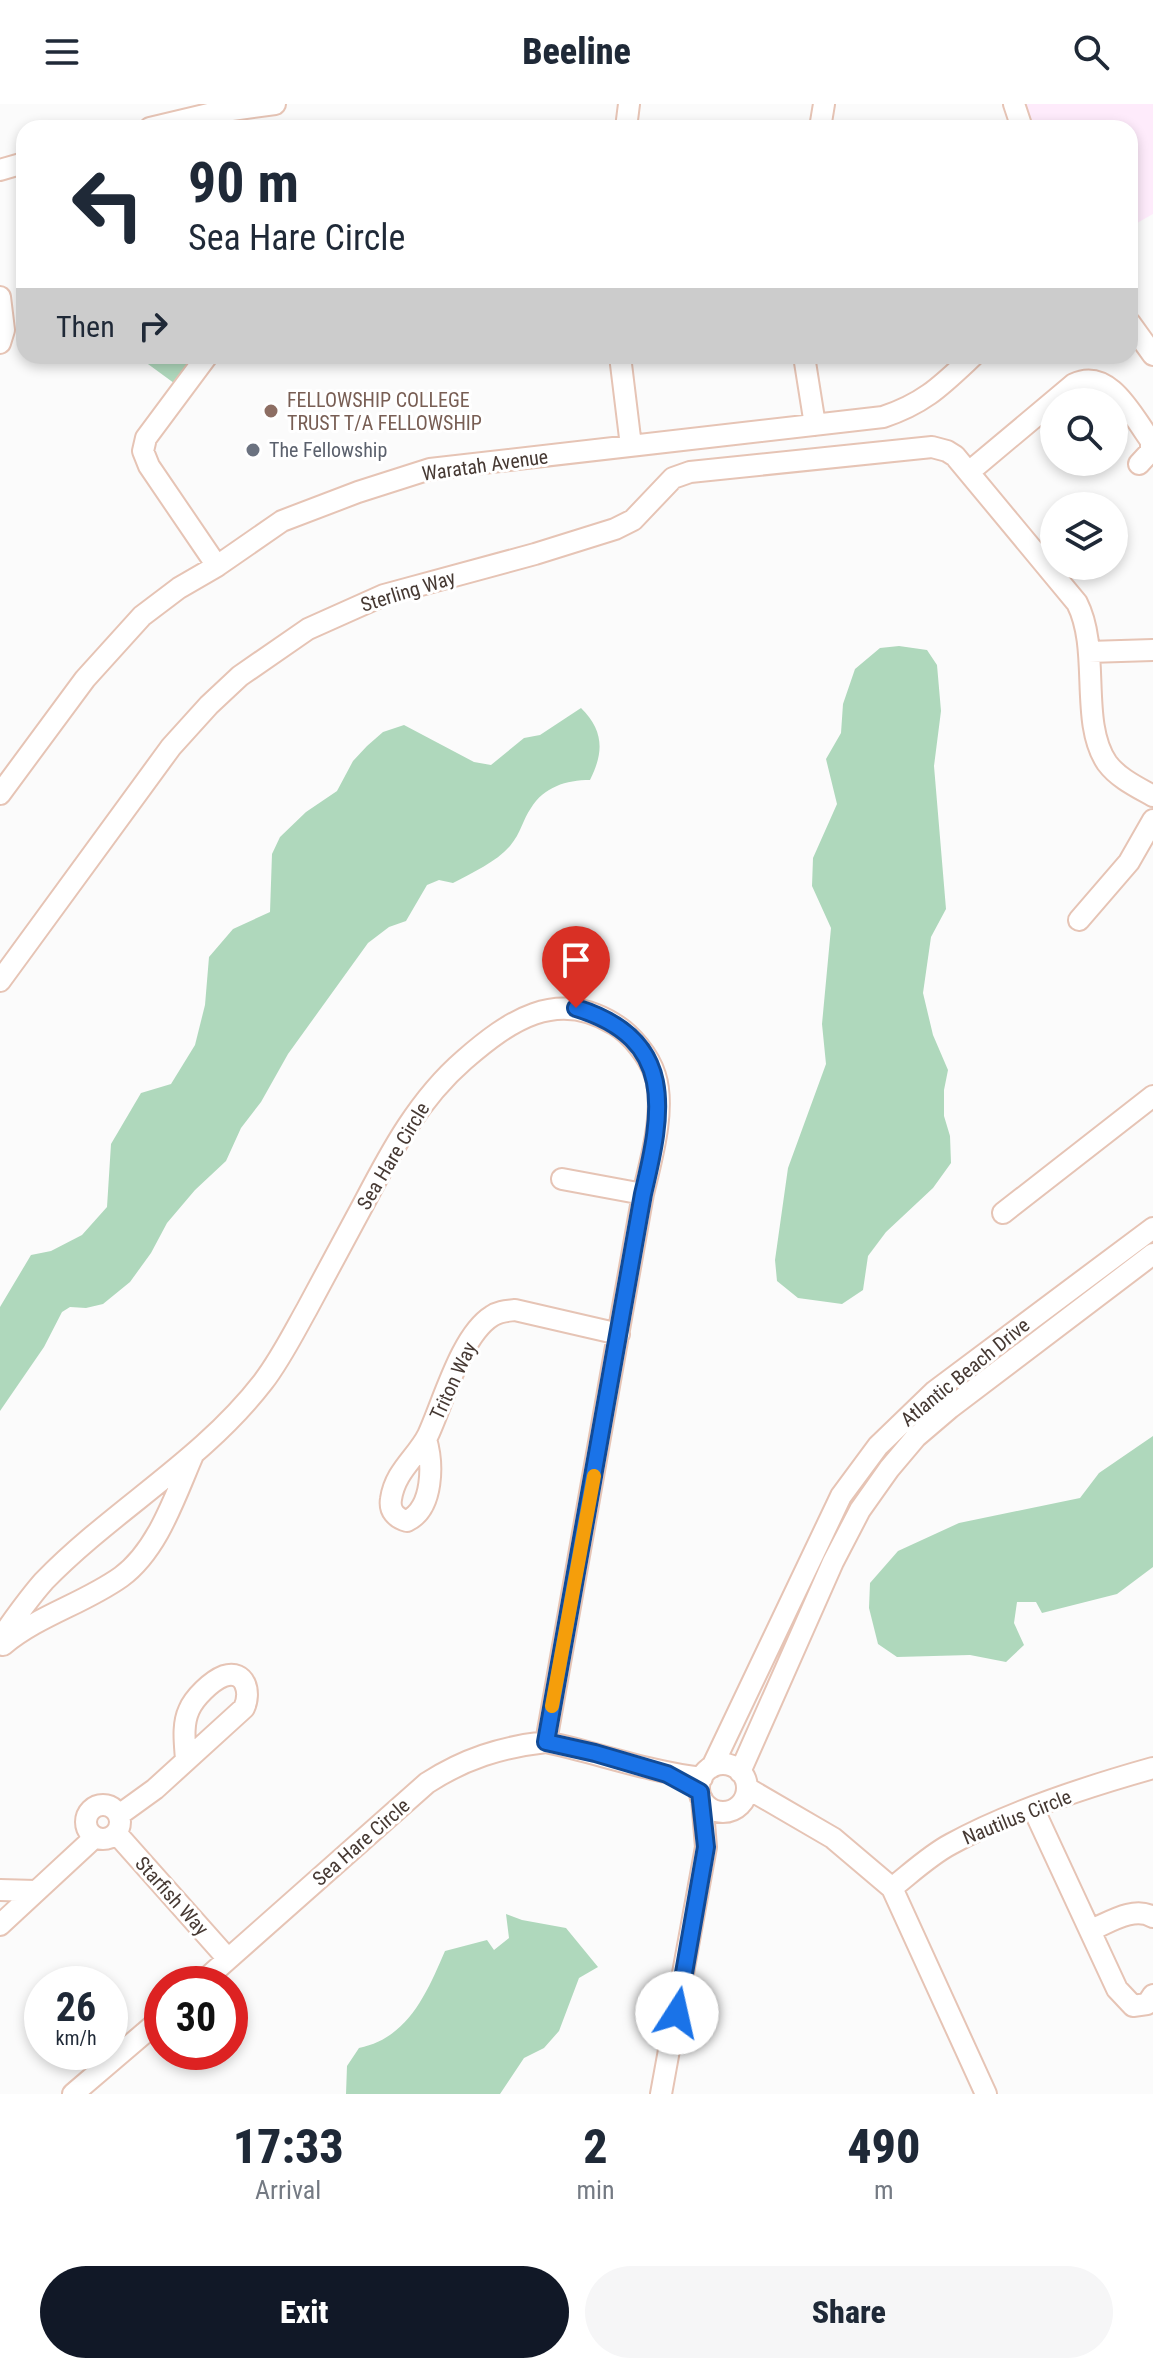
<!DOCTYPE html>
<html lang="en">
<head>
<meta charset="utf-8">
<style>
	body { margin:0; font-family:"Roboto Condensed",sans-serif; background:#f6f6f7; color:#1f2937; height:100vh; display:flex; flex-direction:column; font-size:30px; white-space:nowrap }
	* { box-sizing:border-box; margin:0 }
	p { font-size:26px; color:#747a83 }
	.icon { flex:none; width:44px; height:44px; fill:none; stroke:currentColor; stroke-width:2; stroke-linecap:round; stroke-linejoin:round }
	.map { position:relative; height:1990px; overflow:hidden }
	.panel { display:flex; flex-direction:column; background:#fff; flex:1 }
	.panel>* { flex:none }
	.top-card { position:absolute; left:16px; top:16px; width:1122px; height:244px; border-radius:24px; box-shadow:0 4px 12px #0003; background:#fff; color:#1f2937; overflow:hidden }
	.fabs { position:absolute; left:1040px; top:284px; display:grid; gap:16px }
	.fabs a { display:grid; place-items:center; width:88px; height:88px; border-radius:50%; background:#fff; box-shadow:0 4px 12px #0003; font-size:40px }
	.speed { position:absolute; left:24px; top:1862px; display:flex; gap:16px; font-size:40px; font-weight:700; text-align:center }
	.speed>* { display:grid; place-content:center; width:104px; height:104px; border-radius:50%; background:#fff; box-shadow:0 4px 12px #0003; line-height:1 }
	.speed small { font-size:20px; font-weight:400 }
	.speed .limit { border:12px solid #d22; background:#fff; color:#111 }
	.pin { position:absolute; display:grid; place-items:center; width:68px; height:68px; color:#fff; margin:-82px -34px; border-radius:50% 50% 50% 0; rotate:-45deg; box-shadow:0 0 8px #0007 }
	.pin .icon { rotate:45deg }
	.me { position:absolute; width:88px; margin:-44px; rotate:10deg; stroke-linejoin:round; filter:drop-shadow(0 0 6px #0008) }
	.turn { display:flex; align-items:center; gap:28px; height:168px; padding:0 40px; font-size:36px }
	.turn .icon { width:104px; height:104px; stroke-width:2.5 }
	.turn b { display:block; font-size:56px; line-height:68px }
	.then { display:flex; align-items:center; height:76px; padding:0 40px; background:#0003; gap:16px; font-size:30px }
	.eta { display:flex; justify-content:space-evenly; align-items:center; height:136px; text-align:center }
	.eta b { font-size:48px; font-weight:800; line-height:56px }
	.primary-button { display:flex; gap:16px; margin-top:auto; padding:16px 40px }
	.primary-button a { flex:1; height:92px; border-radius:48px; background:#111827; color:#fff; font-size:32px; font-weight:800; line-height:92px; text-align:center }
	.primary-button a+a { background:#f6f6f7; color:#1f2937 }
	header { display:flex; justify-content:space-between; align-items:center; height:104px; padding:0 40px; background:#fff; font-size:36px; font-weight:800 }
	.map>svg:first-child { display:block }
</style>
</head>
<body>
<header><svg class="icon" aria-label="menu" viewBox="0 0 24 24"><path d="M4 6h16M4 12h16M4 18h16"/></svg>Beeline<svg class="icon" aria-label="search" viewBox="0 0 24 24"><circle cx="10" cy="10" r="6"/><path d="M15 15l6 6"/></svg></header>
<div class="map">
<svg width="1153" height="1990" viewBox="0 0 1153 1990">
	<rect width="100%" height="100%" fill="#fbfbfb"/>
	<path fill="#feebfb" d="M1014 0H1153V110L1130 123V24H1022Z"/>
	<path fill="#afd8bc" d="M137 252H200L178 282Z
		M899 542 927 546 937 561 941 607 934 662 946 805 931 833 923 889 933 931 948 966 944 986V1012L950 1032 951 1059 933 1084 886 1128 868 1152 863 1186 842 1200 798 1194 777 1177 775 1156 788 1064 826 960 822 920 831 824 812 782 813 754 837 700 826 655 841 629 843 600 855 565 880 544Z
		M581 604C604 627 604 648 590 676 566 676 544 683 531 704 523 715 521 729 510 742 496 758 472 769 453 779L439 776 427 781 406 817 389 823 368 839 288 950 261 998 241 1024 226 1057 195 1086 167 1119 151 1149 130 1178 103 1200 86 1204 70 1203 62 1208 44 1243 0 1307V1203L31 1151 51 1147 82 1131 107 1103 111 1040 141 989 171 980 195 941 205 901 209 853 233 825 270 808 272 750 280 733 306 708 337 687 353 657 367 642 383 628 404 621 474 658 491 661 524 634 540 631Z
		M1153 1332V1463L1117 1490 1042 1509 1036 1498H1017L1014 1519 1024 1541 1006 1558 970 1551 897 1553 878 1540 869 1504 870 1479 898 1447 959 1419 1080 1394 1099 1369Z
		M506 1810 522 1816 566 1824 598 1863 579 1874 559 1927 544 1944 524 1954 500 1990H346L347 1962 359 1944C408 1934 427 1889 445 1847L487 1836 494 1846 509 1834Z"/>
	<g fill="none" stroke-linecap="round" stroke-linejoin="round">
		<g stroke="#e6c4b5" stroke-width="24">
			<path id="minor" d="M1014 0 1022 24
				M150 24 217 8 275 0
				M626 24 629 0
				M820 24 824 0
				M0 66 24 59
				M0 193 4 226 0 239
				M1130 219 1153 251
				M207 252 146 334 143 347 149 362 217 462
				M620 252 631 342
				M804 252 815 321
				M969 368 1074 280C1110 263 1133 313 1151 337V347L1139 360
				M1089 548 1153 546
				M0 690 85 575 142 512 179 484 217 462 282 417 358 388 430 365 883 313C925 299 942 281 973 252
				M1079 816 1129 758 1153 716
				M0 877 171 643 209 601 240 572 308 525 384 491 535 450 615 425 633 416 673 374 690 368 932 343 947 347 955 352 1077 499C1101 546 1079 618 1107 659 1118 674 1137 683 1153 692
				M562 1075 643 1090
				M1003 1109 1153 992
				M426 1335C433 1359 434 1404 407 1417 396 1414 389 1407 391 1395 395 1367 417 1353 428 1331 443 1299 461 1231 492 1212 499 1207 507 1207 515 1206L619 1230
				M0 1535C14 1515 28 1495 44 1477 113 1406 202 1357 263 1278 280 1256 293 1230 307 1205 326 1170 345 1134 364 1099 391 1047 419 995 464 956 509 917 556 884 614 920 631 930 649 952 655 971 666 1005 651 1056 643 1090L546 1638C598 1649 649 1668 702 1674
				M3 1541C39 1511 83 1500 121 1473 158 1446 175 1392 193 1351
				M699 1684a24 24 0 1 1 48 0a24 24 0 1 1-48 0Z
				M712 1663 841 1392 878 1342 935 1287 1153 1124
				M740 1668 833 1458 860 1406 889 1365 916 1333 950 1304 1153 1150
				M747 1684 833 1734 892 1784 986 1990
				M86 1718a17 17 0 1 1 34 0a17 17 0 1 1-34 0Z
				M1033 1704 1117 1885 1133 1902 1147 1900 1153 1891
				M119 1711 155 1685 244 1604C251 1589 246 1565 224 1572 211 1577 194 1594 189 1606 182 1621 185 1640 186 1656
				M116 1729 228 1855
				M892 1784C911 1769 930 1751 951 1740 1009 1708 1089 1682 1153 1664
				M0 1786 36 1787
				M0 1821 95 1733
				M1091 1826C1110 1818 1134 1802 1153 1813
				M200 1880 427 1679C464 1655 501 1643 546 1638
				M73 1990 162 1914
				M661 1990 706 1743 702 1695"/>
		</g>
		<use href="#minor" stroke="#fff" stroke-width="20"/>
	</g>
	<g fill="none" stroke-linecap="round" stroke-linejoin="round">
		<g stroke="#114b97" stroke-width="20">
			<path id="route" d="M576 904C677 935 663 1007 643 1090L546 1638 595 1649 667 1670 700 1688 706 1743 677 1909"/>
		</g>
		<use href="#route" stroke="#1a73e8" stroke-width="14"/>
		<path stroke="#f59e0b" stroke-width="14" d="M552 1602 594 1372"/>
	</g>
	<circle fill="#8d6e63" stroke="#fff" stroke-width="3" cx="271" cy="307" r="8"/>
	<circle fill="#6b7280" stroke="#fff" stroke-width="3" cx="253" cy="346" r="8"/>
	<g text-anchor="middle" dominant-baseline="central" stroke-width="6" stroke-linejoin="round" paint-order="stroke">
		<g font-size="20" fill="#785e54" stroke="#fff" text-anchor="start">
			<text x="287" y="296">FELLOWSHIP COLLEGE<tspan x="287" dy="23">TRUST T/A FELLOWSHIP</tspan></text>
		</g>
		<g font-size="20" fill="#5b616d" stroke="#fff" text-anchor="start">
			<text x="269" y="346">The Fellowship</text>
		</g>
		<g font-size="20" fill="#463933" stroke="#fff">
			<text transform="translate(485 361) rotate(-8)">Waratah Avenue</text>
			<text transform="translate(408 487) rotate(-17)">Sterling Way</text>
			<text transform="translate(393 1052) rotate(-59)">Sea Hare Circle</text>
			<text transform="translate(965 1268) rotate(-39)">Atlantic Beach Drive</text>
			<text transform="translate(453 1277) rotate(-65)">Triton Way</text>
			<text transform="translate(1017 1713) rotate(-22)">Nautilus Circle</text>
			<text transform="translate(361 1738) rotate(-41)">Sea Hare Circle</text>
			<text transform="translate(172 1792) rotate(48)">Starfish Way</text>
		</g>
	</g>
</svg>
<div class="fabs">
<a><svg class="icon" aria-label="search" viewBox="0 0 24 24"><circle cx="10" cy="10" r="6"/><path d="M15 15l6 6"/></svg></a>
<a><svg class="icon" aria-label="layers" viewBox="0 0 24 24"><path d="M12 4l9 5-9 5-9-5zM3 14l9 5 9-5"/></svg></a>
</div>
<div class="speed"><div>26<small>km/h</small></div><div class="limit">30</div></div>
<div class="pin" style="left:576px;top:904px;background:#d93025"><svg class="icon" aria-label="arrive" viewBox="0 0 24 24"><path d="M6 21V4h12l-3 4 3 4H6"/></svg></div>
<svg class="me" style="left:677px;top:1909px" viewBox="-20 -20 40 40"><circle r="19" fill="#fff"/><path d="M0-13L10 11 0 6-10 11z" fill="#1a73e8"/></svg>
<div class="top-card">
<div class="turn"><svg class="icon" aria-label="left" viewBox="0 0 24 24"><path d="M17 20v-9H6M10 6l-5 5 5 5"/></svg><div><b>90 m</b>Sea Hare Circle</div></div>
<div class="then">Then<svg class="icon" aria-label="right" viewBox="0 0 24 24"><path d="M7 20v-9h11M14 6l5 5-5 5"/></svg></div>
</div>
</div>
<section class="panel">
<div class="eta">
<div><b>17:33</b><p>Arrival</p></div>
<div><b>2</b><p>min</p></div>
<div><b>490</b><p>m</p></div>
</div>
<div class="primary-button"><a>Exit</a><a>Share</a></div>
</section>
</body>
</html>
